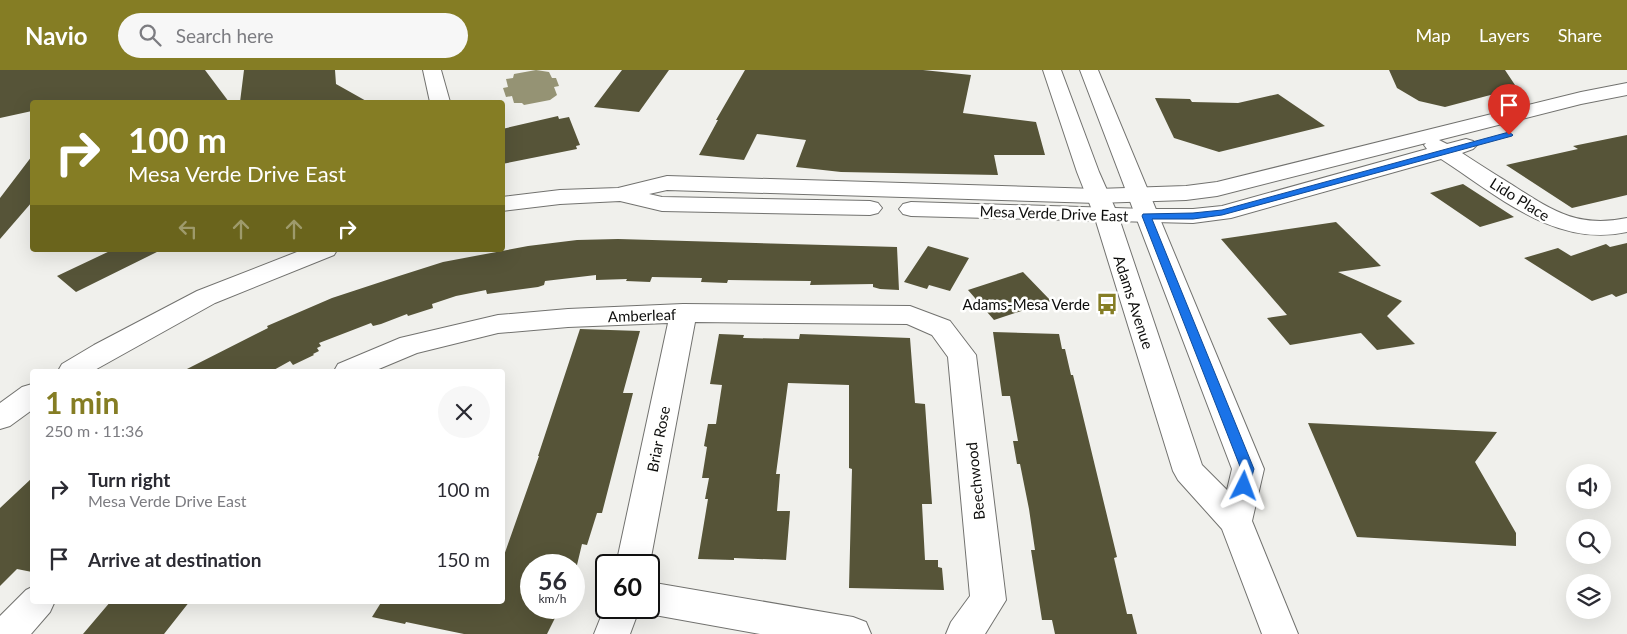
<!DOCTYPE html>
<html lang="en">
<head>
<meta charset="utf-8">
<style>
	body { margin:0; font-family:Lato,sans-serif; background:#f7f7f7; color:#2b2b33; height:100vh; display:flex; flex-direction:column; font-size:19px; white-space:nowrap }
	* { box-sizing:border-box; margin:0 }
	p { font-size:16px; color:#7c7c81 }
	.icon { flex:none; width:28px; height:28px; fill:none; stroke:currentColor; stroke-width:2; stroke-linecap:round; stroke-linejoin:round }
	.map { position:relative; flex:1; overflow:hidden }
	.side { position:absolute; left:30px; top:299px; width:475px; height:235px; display:flex; flex-direction:column; background:#fff; border-radius:5px; box-shadow:0 5px 20px #0002 }
	.side>* { flex:none }
	.top-card { position:absolute; left:30px; top:30px; width:475px; height:152px; border-radius:5px; box-shadow:0 5px 20px #0002; background:#857d24; color:#fff; overflow:hidden }
	.tools { position:absolute; left:1566px; top:394px; display:grid; gap:10px }
	.tools a { display:grid; place-items:center; width:45px; height:45px; border-radius:50%; background:#fff; box-shadow:0 5px 20px #0002; font-size:25px }
	.speed { position:absolute; left:520px; top:484px; display:flex; gap:10px; font-size:25px; font-weight:700; text-align:center }
	.speed>* { display:grid; place-content:center; width:65px; height:65px; border-radius:50%; background:#fff; box-shadow:0 5px 20px #0002; line-height:1 }
	.speed small { font-size:12px; font-weight:400 }
	.speed .limit { border:2px solid #111; border-radius:8px; background:#fff; color:#111 }
	.pin { position:absolute; display:grid; place-items:center; width:42px; height:42px; color:#fff; margin:-51px -21px; border-radius:50% 50% 50% 0; rotate:-45deg; box-shadow:0 0 5px #0007 }
	.pin .icon { rotate:45deg }
	.me { position:absolute; width:55px; margin:-28px; rotate:3deg; stroke-linejoin:round; filter:drop-shadow(0 0 4px #0008) }
	.turn { display:flex; align-items:center; gap:18px; height:105px; padding:0 15px; font-size:22px }
	.turn .icon { width:65px; height:65px; stroke-width:2.5 }
	.turn b { display:block; font-size:35px; line-height:42px }
	.lanes { display:flex; align-items:center; height:48px; padding:0 15px; background:#0003; justify-content:center; gap:25px; direction:ltr }
	.lanes .off { opacity:.35 }
	.round { display:grid; place-items:center; flex:none; width:52px; height:52px; border-radius:26px; background:#f7f7f7 }
	.summary { display:flex; align-items:center; justify-content:space-between; height:85px; padding:0 15px }
	h1 { font-size:30px; font-weight:700; line-height:38px; color:#857d24 }
	ul { padding:0; list-style:none }
	li { display:flex; align-items:center; gap:15px; height:70px; padding:0 15px }
	li div { flex:1 }
	li b { display:block; font-size:19px }
	li em { font-style:normal }
	header { display:flex; align-items:center; gap:30px; box-sizing:border-box; height:70px; padding:0 25px; background:#857d24; color:#fff }
	header strong { font-size:24px }
	nav { display:flex; gap:28px; margin-inline-start:auto; font-size:18px }
	.search { width:350px; height:45px; background:#f7f7f7; display:flex; align-items:center; gap:12px; box-sizing:border-box; padding:0 18px; border-radius:28px; color:#7c7c81; font-size:19px }
	.map>svg:first-child { display:block }
</style>
</head>
<body>
<header>
<strong>Navio</strong>
<div class="search"><svg class="icon" aria-label="search" viewBox="0 0 24 24"><circle cx="10" cy="10" r="6"/><path d="M15 15l6 6"/></svg>Search here</div>
<nav><a>Map</a><a>Layers</a><a>Share</a></nav>
</header>
<div class="map">
<svg width="1627" height="564" viewBox="0 0 1627 564">
	<rect width="100%" height="100%" fill="#f0f0ec"/>
	<path fill="#959374" d="M536 0 549 2 552 8H556L559 16 554 17 557 25 550 30 524 35 522 33H514L512 26 506 27 503 18 508 17 506 9 513 8 514 4Z"/>
	<path fill="#565438" d="M0 0H205L229 32H32V41L0 48Z
		M244 0H335L336 14 368 32H240Z
		M622 0H669L639 42 594 37Z
		M745 0H923L971 5 963 43 1036 52 1045 85H994L998 105 841 102 796 97 806 70 757 64 744 90 699 85 718 50H716Z
		M1389 0H1505L1517 18 1445 37 1419 31 1397 18Z
		M1278 24 1325 56 1219 82 1174 68 1155 28 1190 29 1192 32 1238 33Z
		M558 46 559 49 569 47 580 75 576 76 577 79 502 94V59Z
		M1627 65V125L1572 138 1506 95 1578 79 1573 76Z
		M32 86V132L0 169V128Z
		M1463 114 1514 147 1480 157 1430 123Z
		M1336 152 1381 196 1338 202 1402 231 1387 246 1415 274 1377 280 1361 263 1290 275 1267 248 1287 245 1221 169Z
		M618 169 897 177 899 220 880 219 873 217V214L810 215 811 211 728 210 727 213 701 212 702 208 652 207 650 212 626 211 627 209 596 210V205L545 211 544 215 538 217 487 224 486 220 456 226 432 234 433 238 408 246 407 244 381 254 373 256 371 253 319 273 321 276 317 278 319 281 313 284 314 285 293 295 290 291 272 301H183L268 258 267 256 332 228 399 206 443 192 528 176 577 170Z
		M1627 173V223L1616 227 1612 224 1592 231 1524 188 1558 178 1571 186 1606 174 1610 177Z
		M928 176 969 188 950 221 929 215 927 219 904 212Z
		M112 180H161L76 222 57 206Z
		M1023 202 1051 231 994 250 968 220Z
		M580 259 640 261 623 323H633L602 443H597L587 475 582 474 577 495H531V538H560L547 564H464L406 552 405 554 372 547 382 531H502V491L539 386H538Z
		M993 262 1059 264 1062 279H1065L1071 305H1073L1117 487 1114 488 1127 544H1132L1137 564H1055L1052 550H1042L1031 480H1035L1029 439 1020 394H1017L1013 371H1018L1010 326H1002Z
		M719 264 744 265 743 268 799 269 800 264 910 268 915 333 925 334 932 434H922L925 490H938V497L942 498 944 520 849 518 852 399 849 398V315L788 313 776 404H780L777 441H790L786 490 734 488V490L698 489 708 429H705L709 408H702L707 377 704 376 708 354H716L722 315 710 314Z
		M1308 353 1497 362 1475 392 1516 463V476L1357 467Z
		M32 408V502L17 499 0 516V438Z
		M111 531H190L164 564H83Z"/>
	<g fill="none" stroke-linecap="round" stroke-linejoin="round">
		<g stroke="#72726f" stroke-width="2">
			<path id="minor" d="M423 0H441L450 32H430Z
				M1627 13V25L1581 34 1439 70 1447 74 1466 69 1473 71 1477 75 1473 79 1462 83C1480 95 1498 106 1517 118 1554 142 1580 158 1627 148V162C1555 178 1497 125 1441 89L1231 148 1193 153 911 146 903 144 899 139 903 134 911 132 1147 139H1193L1222 136 1427 79 1424 75 1426 73 1217 126 1186 130 1097 133 667 120 649 124 662 127 870 131 878 133 882 138 878 143 870 145 662 141 620 131 560 134 502 141V127L560 120 618 118 667 106 1097 119 1186 116 1217 112 1581 22Z
				M302 180H337L334 185 215 233 93 301H58L62 294 94 275 197 221Z
				M683 234 910 236 950 251 976 285 1006 530 985 564H946L951 552 970 526 948 287 932 265 907 254 695 252 649 498V495H616L668 253 568 257 498 263 417 283 374 301H334L338 294 400 268 498 245 568 239Z
				M32 314V340L10 356 0 359V333L22 317Z
				M649 512 853 547 866 552 871 564H760L649 544 639 540 630 564H594L606 534V538H649Z
				M32 517V531H55L50 542 31 564H0V546L26 520Z"/>
		</g>
		<g stroke="#72726f" stroke-width="2">
			<path id="major" d="M1043 0H1061L1099 102 1118 145 1202 395 1227 420 1232 399 1080 0H1098L1264 399 1252 451 1298 564H1262L1222 459 1178 410 1173 401 1094 145 1077 102Z"/>
		</g>
		<use href="#minor" fill="#fff" fill-rule="evenodd"/>
		<use href="#major" fill="#fff" fill-rule="evenodd"/>
	</g>
	<path fill="#1a73e8" stroke="#114b97" d="M1509 62 1513 65 1512 66 1222 145 1193 149H1152L1254 399 1248 420 1244 422 1239 420 1237 416 1241 399 1142 146 1143 144 1193 143 1222 140Z"/>
	<defs>
		<g id="bus-bare" transform="scale(1.725)"><path d="M-5-6H5V4H4V6H2V4H-2V6H-4V4H-5ZM-3.5-4V0h7V-4ZM-3.5 1.2v1.5H-2V1.2ZM2 1.2v1.5H3.5V1.2Z" fill="#857d24" stroke="#fffffe" stroke-width="2.5" paint-order="stroke"/></g>
	</defs>
	<g fill-rule="evenodd">
		<use href="#bus-bare" x="1107" y="234"/>
	</g>
	<g text-anchor="middle" dominant-baseline="central" stroke-width="5" stroke-linejoin="round" paint-order="stroke">
		<g font-size="15" fill="#0d0d0c" stroke="#fffffe">
			<text transform="translate(1520 129) rotate(32)">Lido Place</text>
			<text transform="translate(1054 143) rotate(2)">Mesa Verde Drive East</text>
			<text transform="translate(1134 232) rotate(72)">Adams Avenue</text>
			<text transform="translate(642 245) rotate(-2)">Amberleaf</text>
			<text transform="translate(658 369) rotate(-79)">Briar Rose</text>
			<text transform="translate(975 411) rotate(-96)">Beechwood</text>
		</g>
		<g font-size="15" fill="#0d0d0c" stroke="#fffffe" text-anchor="end">
			<text x="1090" y="234">Adams-Mesa Verde</text>
		</g>
	</g>
</svg>
<div class="tools">
<a><svg class="icon" aria-label="sound" viewBox="0 0 24 24"><path d="M4 9h4l5-4v14l-5-4H4zM17 9q2 3 0 6"/></svg></a>
<a><svg class="icon" aria-label="search" viewBox="0 0 24 24"><circle cx="10" cy="10" r="6"/><path d="M15 15l6 6"/></svg></a>
<a><svg class="icon" aria-label="layers" viewBox="0 0 24 24"><path d="M12 4l9 5-9 5-9-5zM3 14l9 5 9-5"/></svg></a>
</div>
<div class="speed"><div>56<small>km/h</small></div><div class="limit">60</div></div>
<div class="pin" style="left:1509px;top:65px;background:#d93025"><svg class="icon" aria-label="arrive" viewBox="0 0 24 24"><path d="M6 21V4h12l-3 4 3 4H6"/></svg></div>
<svg class="me" style="left:1244px;top:416px" viewBox="-20 -20 40 40"><path d="M0-17L14 15 0 8-14 15z" fill="#1a73e8" stroke="#fff" stroke-width="4"/></svg>
<div class="top-card">
<div class="turn"><svg class="icon" aria-label="right" viewBox="0 0 24 24"><path d="M7 20v-9h11M14 6l5 5-5 5"/></svg><div><b>100 m</b>Mesa Verde Drive East</div></div>
<div class="lanes"><svg class="icon off" aria-label="left" viewBox="0 0 24 24"><path d="M17 20v-9H6M10 6l-5 5 5 5"/></svg><svg class="icon off" aria-label="ahead" viewBox="0 0 24 24"><path d="M12 20V5M6 11l6-6 6 6"/></svg><svg class="icon off" aria-label="ahead" viewBox="0 0 24 24"><path d="M12 20V5M6 11l6-6 6 6"/></svg><svg class="icon" aria-label="right" viewBox="0 0 24 24"><path d="M7 20v-9h11M14 6l5 5-5 5"/></svg></div>
</div>
<section class="side">
<div class="summary"><div><h1>1 min</h1><p>250 m · 11:36</p></div><a class="round"><svg class="icon" aria-label="close" viewBox="0 0 24 24"><path d="M6 6l12 12M18 6L6 18"/></svg></a></div>
<ul>
<li><svg class="icon" aria-label="right" viewBox="0 0 24 24"><path d="M7 20v-9h11M14 6l5 5-5 5"/></svg><div><b>Turn right</b><p>Mesa Verde Drive East</p></div><em>100 m</em></li>
<li><svg class="icon" aria-label="arrive" viewBox="0 0 24 24"><path d="M6 21V4h12l-3 4 3 4H6"/></svg><div><b>Arrive at destination</b></div><em>150 m</em></li>
</ul>
</section>
</div>
</body>
</html>
